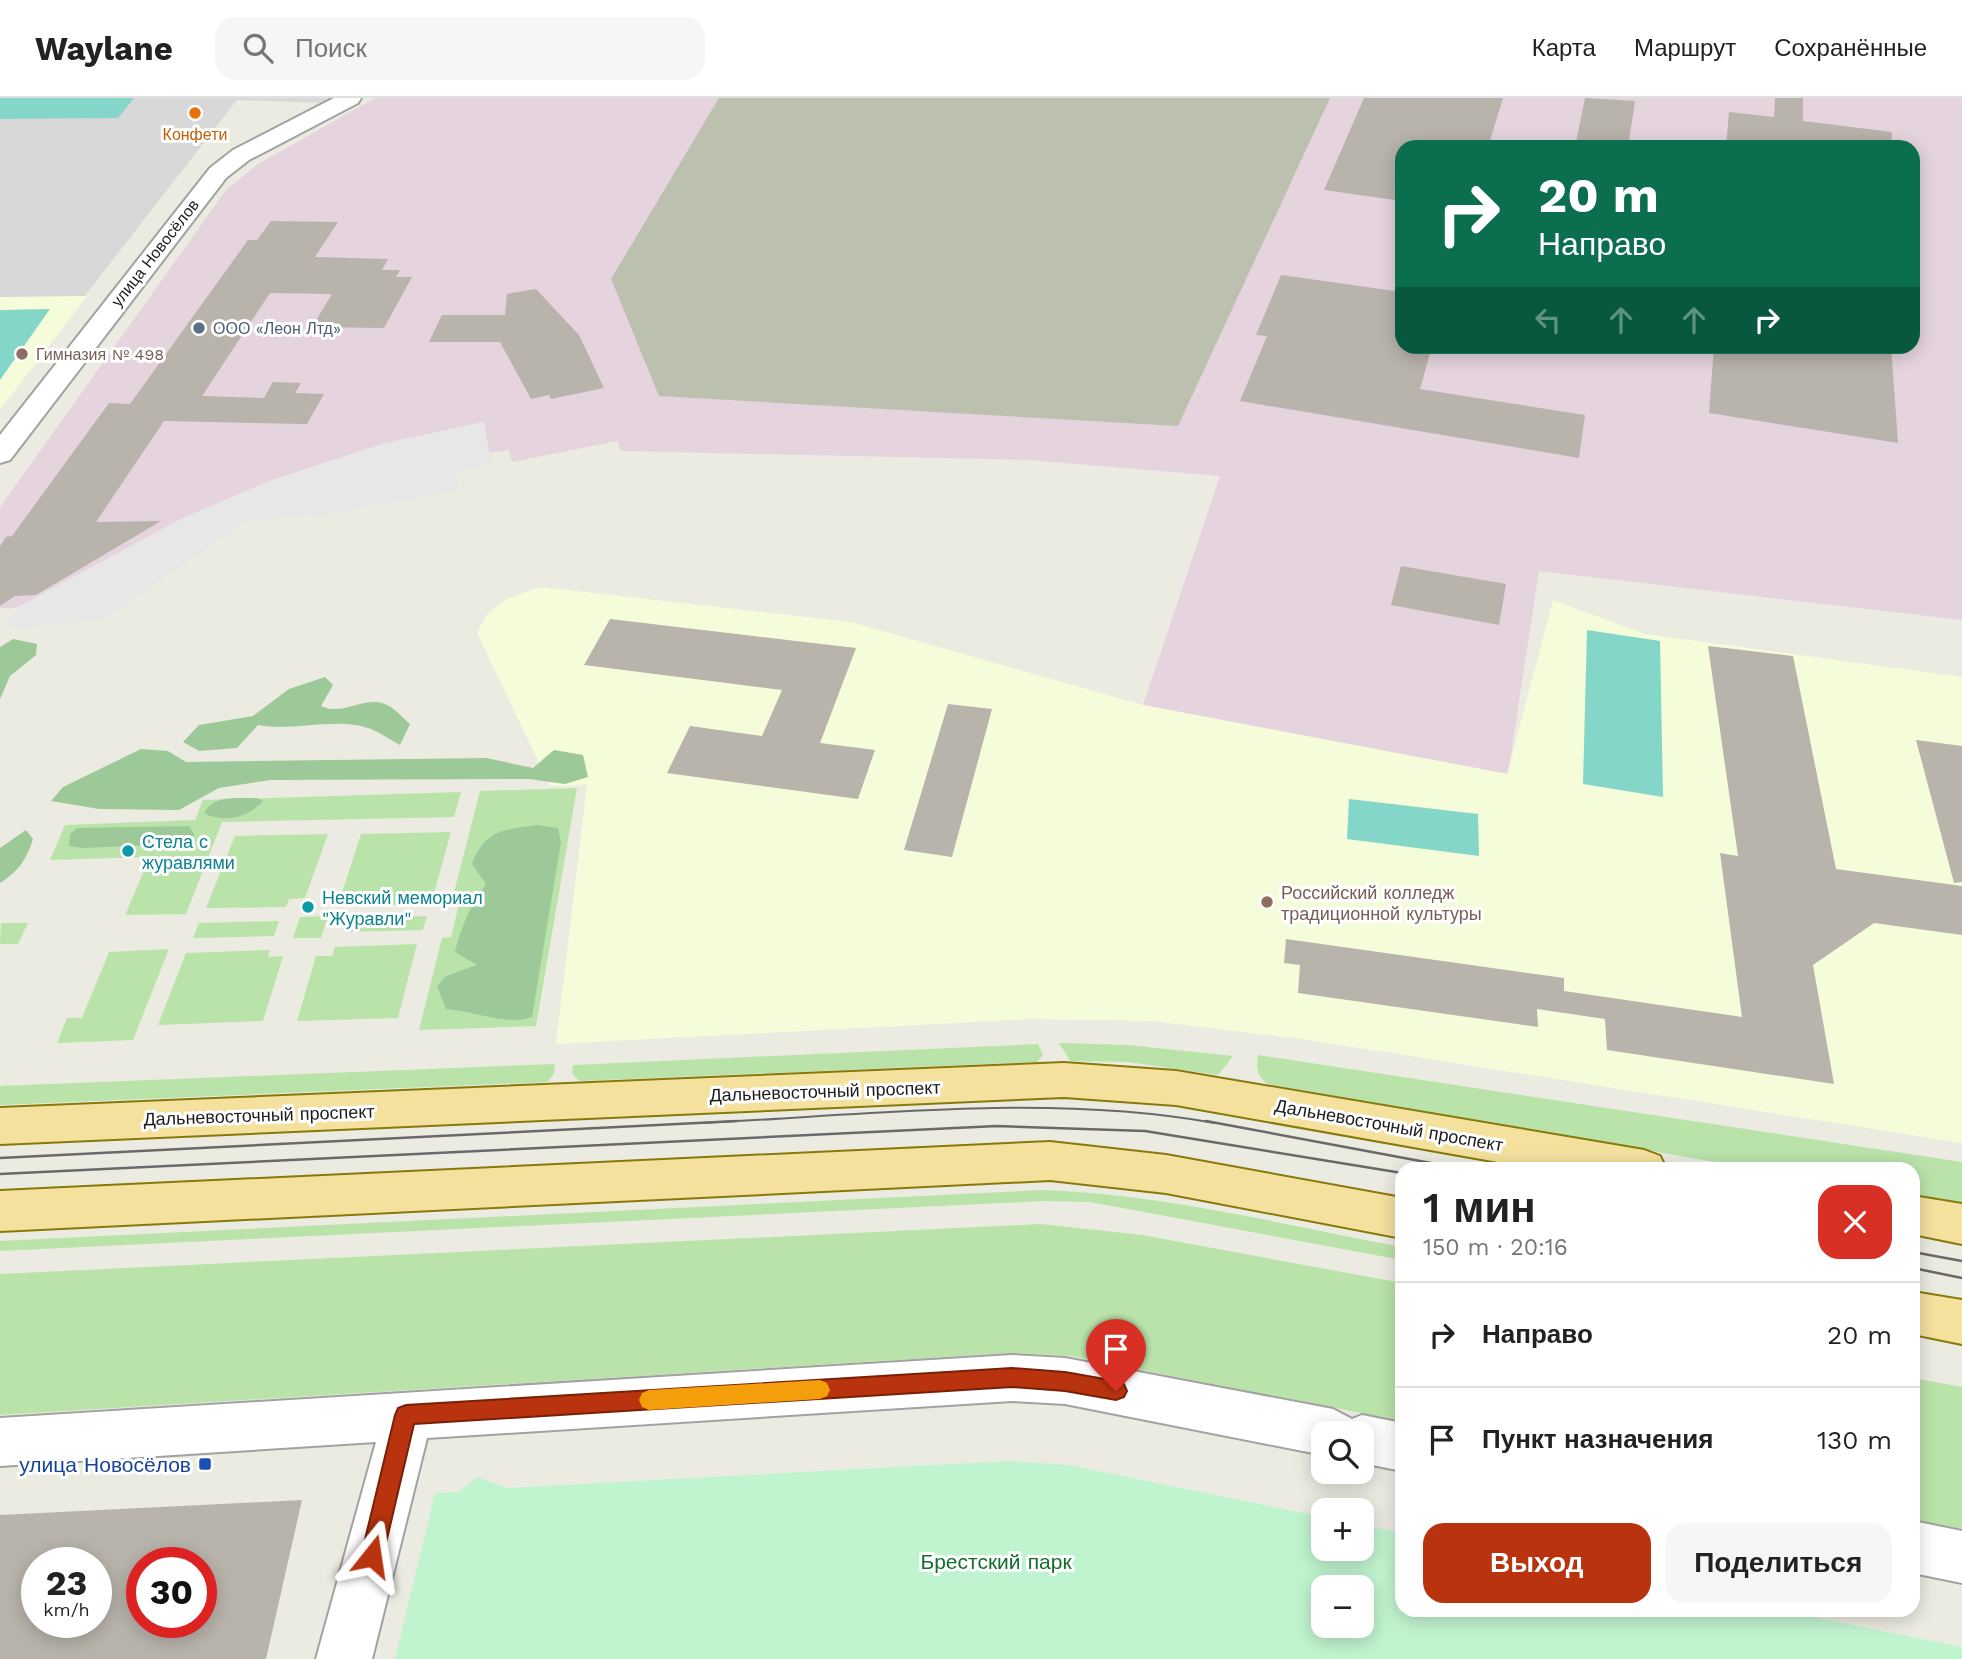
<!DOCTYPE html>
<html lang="ru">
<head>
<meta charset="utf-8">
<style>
	body { margin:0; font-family:"Work Sans",sans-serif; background:#f6f6f6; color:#222; height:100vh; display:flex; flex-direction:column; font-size:26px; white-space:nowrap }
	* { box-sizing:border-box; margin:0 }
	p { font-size:23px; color:#767676 }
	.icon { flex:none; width:38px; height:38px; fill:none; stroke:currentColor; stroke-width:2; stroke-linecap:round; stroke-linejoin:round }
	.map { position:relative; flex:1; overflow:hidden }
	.panel { position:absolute; left:1395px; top:1064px; width:525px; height:455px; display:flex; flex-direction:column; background:#fff; border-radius:21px; box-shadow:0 4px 18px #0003 }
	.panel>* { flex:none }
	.hud { position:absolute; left:1395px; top:42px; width:525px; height:214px; border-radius:21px; box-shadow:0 4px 18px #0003; background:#0b6e4f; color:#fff; overflow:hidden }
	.buttons { position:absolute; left:1311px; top:1323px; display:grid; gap:14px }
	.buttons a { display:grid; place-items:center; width:63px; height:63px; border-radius:14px; background:#fff; box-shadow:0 4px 18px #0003; font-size:35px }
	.speed { position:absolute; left:21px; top:1449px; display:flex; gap:14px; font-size:35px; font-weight:700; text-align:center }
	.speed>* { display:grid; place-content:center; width:91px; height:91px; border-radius:50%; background:#fff; box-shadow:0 4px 18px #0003; line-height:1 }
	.speed small { font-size:18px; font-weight:400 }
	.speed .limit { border:10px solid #d22; background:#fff; color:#111 }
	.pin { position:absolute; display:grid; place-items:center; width:60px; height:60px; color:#fff; margin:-72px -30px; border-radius:50% 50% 50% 0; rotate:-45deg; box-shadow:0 0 7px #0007 }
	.pin .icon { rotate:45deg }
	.me { position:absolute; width:77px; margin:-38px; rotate:15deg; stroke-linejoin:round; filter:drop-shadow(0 0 5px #0008) }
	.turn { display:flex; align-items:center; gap:24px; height:147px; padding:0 28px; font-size:32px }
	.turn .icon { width:91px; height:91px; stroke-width:2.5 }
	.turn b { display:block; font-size:49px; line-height:60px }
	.lanes { display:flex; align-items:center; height:66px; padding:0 28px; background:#0003; justify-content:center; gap:35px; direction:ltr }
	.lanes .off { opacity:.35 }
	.round { display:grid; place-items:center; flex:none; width:74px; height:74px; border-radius:21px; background:#f6f6f6 }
	.overview { display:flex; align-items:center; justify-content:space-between; height:119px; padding:0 28px }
	h1 { font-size:42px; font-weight:600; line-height:52px }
	.cta { display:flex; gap:14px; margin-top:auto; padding:14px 28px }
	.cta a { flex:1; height:80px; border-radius:21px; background:#b8330e; color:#fff; font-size:28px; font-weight:600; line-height:80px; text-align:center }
	.cta a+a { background:#f6f6f6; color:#222 }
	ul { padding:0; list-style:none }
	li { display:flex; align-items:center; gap:21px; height:105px; padding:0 28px; border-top:2px solid #e0e0e0 }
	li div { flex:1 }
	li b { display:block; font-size:26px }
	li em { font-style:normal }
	header { display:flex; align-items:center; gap:42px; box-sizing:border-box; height:98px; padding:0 35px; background:#fff; border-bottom:2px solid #e0e0e0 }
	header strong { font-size:33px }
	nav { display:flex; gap:38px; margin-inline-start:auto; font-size:24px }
	.search { width:490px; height:63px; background:#f6f6f6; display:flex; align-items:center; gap:18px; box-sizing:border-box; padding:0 24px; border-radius:21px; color:#767676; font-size:26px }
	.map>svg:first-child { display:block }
</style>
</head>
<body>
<header>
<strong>Waylane</strong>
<div class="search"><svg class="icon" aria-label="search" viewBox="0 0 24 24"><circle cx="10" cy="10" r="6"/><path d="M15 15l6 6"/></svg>Поиск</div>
<nav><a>Карта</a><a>Маршрут</a><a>Сохранённые</a></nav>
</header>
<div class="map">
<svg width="1962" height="1561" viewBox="0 0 1962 1561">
	<rect width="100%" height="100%" fill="#ecebe1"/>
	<path fill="#d9d8d8" d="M0 0H332L323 5 237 2 0 307Z"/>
	<path fill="#e5d4de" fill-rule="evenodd" d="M375 0H1962V522L1539 473 1508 676 1143 607 1220 378 1028 362 621 353 617 343 512 364 509 352 489 355 483 324 386 345 272 382 183 420 16 510H0V409L226 92 258 66ZM1402 49H1913V248H1402Z"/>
	<path fill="#f5fcda" d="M87 198 0 312V199Z
		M541 489 851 524 1143 607 1507 676 1553 502 1645 536 1962 579V1045L1302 941 1151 923 1030 921 556 946 587 687 550 688 477 535 487 516 508 500Z"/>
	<path fill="#bcc0ae" d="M719 0H1330L1178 328 659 298 611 181Z"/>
	<path fill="#bae3aa" d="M577 690 536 928 419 932 442 840 451 839 459 806H451L480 693Z
		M461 694 454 719 222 724 186 816 125 817 150 759 50 762 65 727 195 722 203 702Z
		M451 734 431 806 354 808 356 800 340 801 361 736Z
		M328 736 305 800 289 801 286 809 206 810 235 738Z
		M328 818 321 840H293L300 819Z
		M427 818 423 832 346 834 350 820Z
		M279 823 274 838 193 840 199 825Z
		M28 825 18 846H0L1 825Z
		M417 846 398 920 297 923 316 858H332L335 849Z
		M169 851 133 942 57 945 67 920H82L109 854Z
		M270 852 268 859 283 858 263 923 158 927 186 855Z
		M1059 945 1128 947 1233 958 1218 977 1128 964 1070 963Z
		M1038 946 1043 957 1037 964 579 983 572 975 573 967Z
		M1258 957 1962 1064V1106L1913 1098V1071H1755L1267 986C1257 977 1256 970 1258 957Z
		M555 966 554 975 548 984 0 1007V988Z
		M1043 1092C1163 1096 1284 1127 1402 1149V1162L1090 1104 1045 1103 0 1153V1143Z
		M1041 1126 1142 1137 1402 1185V1323L1071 1258 1012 1255 0 1317V1176Z
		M1913 1280 1962 1289V1433L1913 1423Z"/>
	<path fill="#9dc999" d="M13 541 37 546 36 557 10 578 0 601V549Z
		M325 579 333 587 321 608C342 618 361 600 382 605 393 608 401 618 410 626L400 647C391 642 381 635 371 631 336 618 295 634 258 627L237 650 199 653 183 644 199 627 253 618 289 591Z
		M141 651 168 653 186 664 486 660 533 670 554 652 583 657 588 679 565 686 529 681 271 682 219 690 179 712 99 711 51 703 63 689Z
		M257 700 263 703C249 719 224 726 204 715 215 696 237 701 257 700Z
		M537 727 558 730 561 744 532 919C507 928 473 913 446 911L437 888 446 878 477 867 455 854C460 831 472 805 486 786L472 766C485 731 504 732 537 727Z
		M189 728 195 737 179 746 83 750 69 748 70 736 77 730Z
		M26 732 33 741C27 761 18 774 0 785V750Z"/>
	<path fill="#c0f4cf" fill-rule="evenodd" d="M1007 1363 1069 1367 1323 1419V1451H1362V1427L1402 1435V1512H1778L1962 1549V1561H395L435 1395 459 1394 477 1379 507 1390ZM1323 1489H1362V1528H1323Z"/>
	<path fill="#84d6c8" d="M0 0H134L118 20 0 21Z
		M50 211 0 282V212Z
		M1587 532 1660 543 1663 699 1583 686Z
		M1349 701 1478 716 1479 758 1347 741Z"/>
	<path fill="#e7e7e7" d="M484 324 491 366 455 373 459 393 325 416 247 423 104 522 5 530 16 510 183 420 272 382 386 345Z"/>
	<path fill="#b8b3ab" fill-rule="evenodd" d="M1364 0H1503L1488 49H1402V103L1324 92Z
		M1585 0 1635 3 1628 49H1575Z
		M1775 0H1803V23L1892 34 1891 49H1726L1729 14 1774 19Z
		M271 123 338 124 315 159 388 161 382 172H400L396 179H412L384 230 312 229 332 196 270 195 202 298 264 300 273 284 301 285 295 295 324 296 307 326 164 323 96 424 161 423 36 497 15 498 0 508V448L6 439 12 438 109 305 130 306 248 142H257Z
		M1281 177 1402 194V248H1432L1420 291 1585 317 1579 360 1240 303 1267 238 1256 237Z
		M536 191 579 237 604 290 551 301 549 297 531 301 500 244H429L442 217H505L507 196Z
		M1714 248H1891L1898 345 1709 315Z
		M1401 468 1506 486 1499 527 1391 507Z
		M610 521 856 550 820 645 875 652 858 701 667 675 690 628 762 638 782 592 584 567Z
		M1708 548 1793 558 1836 771 1962 788V837L1874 825 1813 867 1834 986 1607 952 1605 921 1537 911 1538 929 1298 895 1300 867 1284 865 1286 841 1564 880V893L1742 919 1720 755 1738 758Z
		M948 606 992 611 952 759 904 752Z
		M1916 642 1962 648V784L1954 785Z
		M302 1402 266 1561H0V1417ZM37 1465H96V1524H37ZM142 1465H201V1524H142Z"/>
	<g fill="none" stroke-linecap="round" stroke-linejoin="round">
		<g stroke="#a2a2a2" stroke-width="4">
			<path id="minor" d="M334 0H361L358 5 249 62 226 80 10 362 0 365V337L210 70 233 52Z
				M1012 1257 1065 1260 1333 1311 1352 1321 1362 1317 1402 1325V1373L1362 1365V1335H1323V1357L1065 1306 1012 1303 427 1340 372 1561H316L376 1344 0 1368V1320Z
				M1913 1423 1962 1433V1485L1913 1475Z"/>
		</g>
		<g stroke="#88790b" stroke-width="4">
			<path id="major" d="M1064 965 1176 973 1644 1052 1660 1058 1666 1071H1538L1176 1007 1064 999 0 1046V1010Z
				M1050 1044 1166 1057 1402 1100V1140L1166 1095 1050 1082 0 1133V1093Z
				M1913 1098 1962 1106V1146L1913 1136Z
				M1913 1194 1962 1202V1246L1913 1236Z"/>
		</g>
		<use href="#minor" fill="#fff" fill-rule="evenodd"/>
		<use href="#major" fill="#f4e19e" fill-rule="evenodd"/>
		<path stroke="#696969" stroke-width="2" d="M702 1025C869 1017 1050 995 1215 1025"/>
		<path stroke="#696969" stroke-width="2.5" d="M1206 1023 1463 1071
			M0 1060 737 1023
			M0 1076 997 1028 1145 1033 1402 1075
			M1913 1154 1962 1163
			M1913 1170 1962 1180"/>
	</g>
	<path fill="#b8330e" stroke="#782109" stroke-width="2" d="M1012 1270 1065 1274 1116 1283 1124 1286 1127 1293 1124 1299 1116 1302 1065 1293 1012 1289 414 1326 383 1458 379 1465 372 1469 364 1465 361 1458 395 1317 398 1310 406 1307Z"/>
	<path fill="#f59e0b" d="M820 1282 827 1285 830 1292 827 1298 820 1301 649 1312 642 1309 639 1302 642 1295 649 1292Z"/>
	<circle fill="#e8710a" stroke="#fff" stroke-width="2.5" cx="195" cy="15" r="7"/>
	<circle fill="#5c6f8a" stroke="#fff" stroke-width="2.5" cx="199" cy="230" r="7"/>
	<g fill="#8d6e63" stroke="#fff" stroke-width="2.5">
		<circle cx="22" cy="256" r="7"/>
		<circle cx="1267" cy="804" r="7"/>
	</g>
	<g fill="#0f9aa8" stroke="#fff" stroke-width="2.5">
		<circle cx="128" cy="753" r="7"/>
		<circle cx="308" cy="809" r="7"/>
	</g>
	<rect fill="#1a4fb4" stroke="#fff" stroke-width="2.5" x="198" y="1359" width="14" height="14" rx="3.5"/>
	<g text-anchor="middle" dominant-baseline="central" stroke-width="6" stroke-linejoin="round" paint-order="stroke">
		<g font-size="16" fill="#c56008" stroke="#fff">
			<text x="195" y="36">Конфети</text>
		</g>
		<g font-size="16" fill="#1b1b1b" stroke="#fff">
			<text transform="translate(155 155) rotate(-52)">улица Новосёлов</text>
		</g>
		<g font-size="16" fill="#4e5e75" stroke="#fff" text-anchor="start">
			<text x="213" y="230">ООО «Леон Лтд»</text>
		</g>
		<g font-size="16" fill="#785e54" stroke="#fff" text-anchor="start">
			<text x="36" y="256">Гимназия № 498</text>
		</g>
		<g font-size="18" fill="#0d838f" stroke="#fff" text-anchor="start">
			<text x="142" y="743">Стела с<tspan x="142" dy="21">журавлями</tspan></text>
			<text x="322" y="799">Невский мемориал<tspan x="322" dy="21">"Журавли"</tspan></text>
		</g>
		<g font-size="18" fill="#785e54" stroke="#fff" text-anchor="start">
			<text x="1281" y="794">Российский колледж<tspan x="1281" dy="21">традиционной культуры</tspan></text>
		</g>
		<g font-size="18" fill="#1b1b1b" stroke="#fff">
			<text transform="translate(825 993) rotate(-2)">Дальневосточный проспект</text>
			<text transform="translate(259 1017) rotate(-2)">Дальневосточный проспект</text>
			<text transform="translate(1389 1027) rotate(10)">Дальневосточный проспект</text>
		</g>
		<g font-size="21" fill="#164399" stroke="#fff" text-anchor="end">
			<text x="191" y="1366">улица Новосёлов</text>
		</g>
		<g font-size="21" fill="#136f2e" stroke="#fff">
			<text x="996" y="1463">Брестский парк</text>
		</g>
	</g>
</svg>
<div class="buttons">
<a><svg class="icon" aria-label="search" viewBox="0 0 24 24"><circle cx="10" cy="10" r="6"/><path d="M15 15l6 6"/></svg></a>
<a>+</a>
<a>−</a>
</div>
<div class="speed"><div>23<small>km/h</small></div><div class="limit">30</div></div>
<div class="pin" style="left:1116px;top:1293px;background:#d93025"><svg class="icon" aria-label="arrive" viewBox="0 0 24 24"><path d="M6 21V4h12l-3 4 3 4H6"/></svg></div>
<svg class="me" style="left:372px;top:1458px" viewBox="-20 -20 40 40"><path d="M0-17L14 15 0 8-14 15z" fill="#b8330e" stroke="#fff" stroke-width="4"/></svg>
<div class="hud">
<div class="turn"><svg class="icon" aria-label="right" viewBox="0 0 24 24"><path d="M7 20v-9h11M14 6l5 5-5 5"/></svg><div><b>20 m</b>Направо</div></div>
<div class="lanes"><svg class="icon off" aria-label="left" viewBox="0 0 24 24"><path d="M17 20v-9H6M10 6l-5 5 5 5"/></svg><svg class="icon off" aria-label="ahead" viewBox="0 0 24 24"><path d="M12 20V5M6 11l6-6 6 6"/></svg><svg class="icon off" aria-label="ahead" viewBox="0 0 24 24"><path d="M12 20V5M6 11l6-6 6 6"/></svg><svg class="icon" aria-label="right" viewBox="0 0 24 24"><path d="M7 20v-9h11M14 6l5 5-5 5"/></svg></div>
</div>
<section class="panel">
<div class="overview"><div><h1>1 мин</h1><p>150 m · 20:16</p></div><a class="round" style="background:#d93025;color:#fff"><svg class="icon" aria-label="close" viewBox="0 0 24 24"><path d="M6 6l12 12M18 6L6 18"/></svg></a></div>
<ul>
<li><svg class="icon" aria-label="right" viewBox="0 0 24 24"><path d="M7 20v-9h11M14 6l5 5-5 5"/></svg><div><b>Направо</b></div><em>20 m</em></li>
<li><svg class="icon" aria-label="arrive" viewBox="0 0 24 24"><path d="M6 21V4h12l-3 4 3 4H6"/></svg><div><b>Пункт назначения</b></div><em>130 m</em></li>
</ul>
<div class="cta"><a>Выход</a><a>Поделиться</a></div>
</section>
</div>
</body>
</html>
